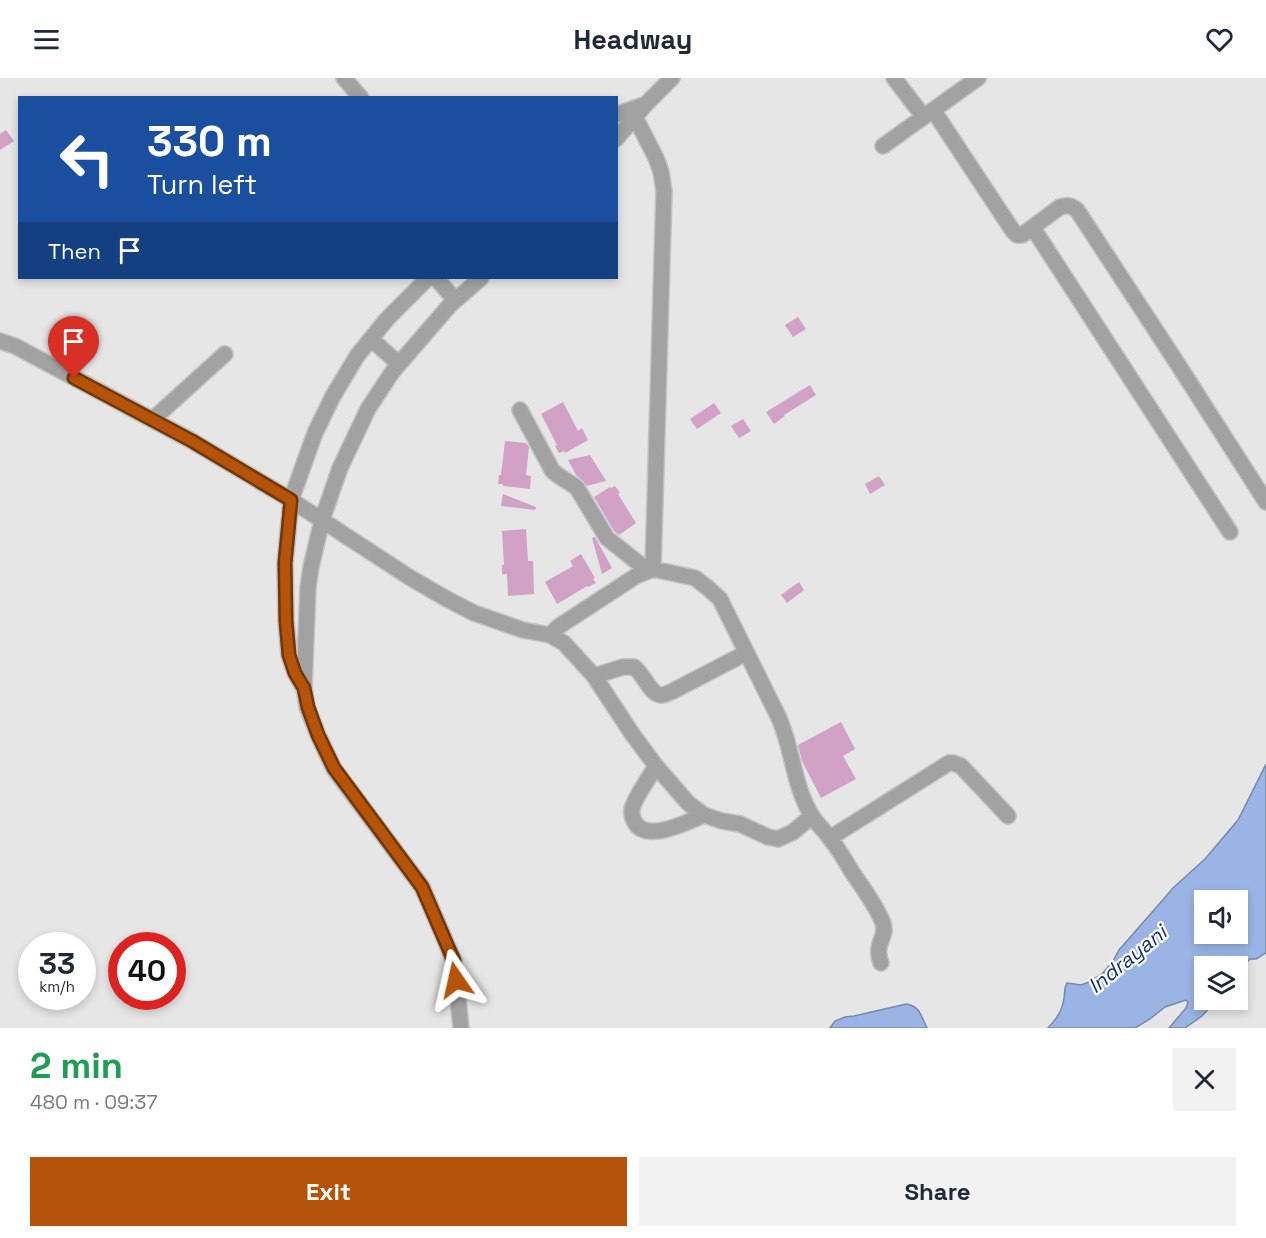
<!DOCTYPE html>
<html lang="en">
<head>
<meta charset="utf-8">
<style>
	body { margin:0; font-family:"Space Grotesk",sans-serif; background:#f2f2f3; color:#1f2937; height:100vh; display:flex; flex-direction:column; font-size:22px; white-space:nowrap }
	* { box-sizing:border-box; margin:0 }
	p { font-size:20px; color:#747a83 }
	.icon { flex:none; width:33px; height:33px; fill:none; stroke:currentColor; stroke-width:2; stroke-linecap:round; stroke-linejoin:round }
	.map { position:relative; height:950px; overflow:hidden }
	.side { display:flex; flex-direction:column; background:#fff; flex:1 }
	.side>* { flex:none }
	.hud { position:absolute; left:18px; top:18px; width:600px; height:183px; border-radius:0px; box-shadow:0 3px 9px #0003; background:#1a4fa0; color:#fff; overflow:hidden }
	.buttons { position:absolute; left:1194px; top:812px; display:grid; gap:12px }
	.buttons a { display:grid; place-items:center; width:54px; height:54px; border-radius:0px; background:#fff; box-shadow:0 3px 9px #0003; font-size:30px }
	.speed { position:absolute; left:18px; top:854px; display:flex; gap:12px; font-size:30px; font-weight:700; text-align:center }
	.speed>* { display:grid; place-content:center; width:78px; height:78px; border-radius:50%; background:#fff; box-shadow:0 3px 9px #0003; line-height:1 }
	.speed small { font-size:15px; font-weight:400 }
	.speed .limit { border:9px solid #d22; background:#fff; color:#111 }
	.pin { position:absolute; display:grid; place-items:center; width:51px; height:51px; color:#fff; margin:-62px -26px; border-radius:50% 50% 50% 0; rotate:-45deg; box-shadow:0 0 6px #0007 }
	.pin .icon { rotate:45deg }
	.me { position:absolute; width:66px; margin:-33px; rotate:349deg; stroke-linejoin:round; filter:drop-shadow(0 0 4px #0008) }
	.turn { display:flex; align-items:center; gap:21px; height:126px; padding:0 30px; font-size:27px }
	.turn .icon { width:78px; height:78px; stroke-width:2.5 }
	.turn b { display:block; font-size:42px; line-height:51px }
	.then { display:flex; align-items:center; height:57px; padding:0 30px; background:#0003; gap:12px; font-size:22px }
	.round { display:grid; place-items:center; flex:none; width:63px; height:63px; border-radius:0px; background:#f2f2f3 }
	.summary { display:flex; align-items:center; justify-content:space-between; height:102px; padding:0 30px }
	h1 { font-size:36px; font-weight:800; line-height:45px; color:#1e9e55 }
	.button { display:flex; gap:12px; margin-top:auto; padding:12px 30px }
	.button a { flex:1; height:69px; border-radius:0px; background:#b45309; color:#fff; font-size:24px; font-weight:800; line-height:69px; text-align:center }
	.button a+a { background:#f2f2f3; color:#1f2937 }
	header { display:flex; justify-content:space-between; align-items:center; height:78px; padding:0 30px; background:#fff; font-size:27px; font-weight:800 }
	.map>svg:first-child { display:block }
</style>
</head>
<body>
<header><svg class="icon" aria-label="menu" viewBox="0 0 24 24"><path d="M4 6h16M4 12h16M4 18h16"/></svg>Headway<svg class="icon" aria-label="heart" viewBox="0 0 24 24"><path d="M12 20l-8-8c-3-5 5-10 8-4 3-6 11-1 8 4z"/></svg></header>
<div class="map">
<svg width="1266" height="950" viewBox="0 0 1266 950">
	<rect width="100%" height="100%" fill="#e6e6e7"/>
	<path fill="#9ab5e5" stroke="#7689ab" stroke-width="1.5" fill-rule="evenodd" d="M1266 686V875L1256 881H1250L1238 894V888H1204V921H1217L1216 923 1202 938 1185 950H1169L1186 930 1188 924 1186 922 1165 929 1150 941 1135 950H1048C1057 940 1062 934 1064 920 1065 914 1064 910 1067 905L1081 907 1089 904 1102 896 1113 883 1119 872 1161 824 1173 810 1205 781 1238 742ZM1204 822H1238V855H1204Z
		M906 926C920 928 921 938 927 950H830L835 943 845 939 854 938Z"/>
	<path fill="#d1a1c6" d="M6 52 14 63 0 72V56Z
		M798 239 806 251 793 259 785 247Z
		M810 307 816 317 784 337 785 338 774 346 766 334Z
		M563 324 578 353 582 350 588 362 565 375 564 373 559 375 555 368 557 367 541 336Z
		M714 325 721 335 697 351 690 341Z
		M743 341 751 353 739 360 731 348Z
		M505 363 526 365 529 369 526 397 531 398 530 411 503 408V406H498L499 397H501Z
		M590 377 606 403 587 408 583 403 576 397 568 382Z
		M879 398 885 407 870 416 865 406Z
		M615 408 620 415 618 416 636 445 619 457 614 453 594 419 610 409 611 410Z
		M503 416 536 429 535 432 501 428Z
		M526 451 528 483H533L534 516 508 518 507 496H502V487H504L502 453Z
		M595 459 612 490 602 496 592 460Z
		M581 476 595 500 593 501 596 505 588 509 587 508 557 526 545 504 573 488 570 483Z
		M799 504 804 512 787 525 781 517Z
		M841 644 855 671 843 678 856 701 821 720 802 683 798 667Z"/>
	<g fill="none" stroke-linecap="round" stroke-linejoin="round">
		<g stroke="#c3c3c4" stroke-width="18">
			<path id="minor" d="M344 0 361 20
				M894 0 923 38
				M933 32 1013 153 1017 157H1022L1060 129C1067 127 1071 127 1077 132L1179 288 1266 424
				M616 37 646 26
				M635 39 656 80 661 94 664 113 653 491
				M616 61 646 26 672 0
				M883 68 978 0
				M1033 150 1230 454
				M436 200 455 222
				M371 261 399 286
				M0 263 15 268 192 363 291 422 409 499 445 520 474 535 523 552 550 557 564 565 594 598 633 657 656 688 688 725 704 737 722 743 740 746 768 759 778 761 793 754 812 738
				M520 332 552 392C559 400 569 403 577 410L607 460 642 488 646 493
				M152 342 225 276
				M550 557 558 549 636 498 653 491 695 500 708 510 720 521 778 638C793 670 793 708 812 738 817 746 824 752 829 759 838 770 845 782 852 794 863 810 876 827 883 845 888 860 873 865 881 885
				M594 598 623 589H634C643 595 651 618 662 617 665 617 668 615 671 614L746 575
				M303 609 295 595 289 577 286 543 285 485 291 422 315 355 333 318 357 278 387 241 428 200
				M656 688C649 700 640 712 634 725 631 731 631 737 634 743 645 766 687 744 704 737
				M830 760 949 685H953L961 688 1008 738
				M461 950 454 883 422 809 334 691 318 657 307 629 304 610 308 509 311 489 322 442 340 390 368 331 393 293 450 227 481 200"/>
		</g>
		<use href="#minor" stroke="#a2a2a2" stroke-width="15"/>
	</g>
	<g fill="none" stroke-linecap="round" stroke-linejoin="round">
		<g stroke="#753606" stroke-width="15">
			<path id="route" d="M74 300 192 363 291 422 285 485 286 543 289 577 295 595 304 610 308 629 318 657 334 690 422 809 454 883 456 902"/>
		</g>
		<use href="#route" stroke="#b45309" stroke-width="10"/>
	</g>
	<g text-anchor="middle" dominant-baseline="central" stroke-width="4.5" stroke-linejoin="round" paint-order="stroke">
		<g font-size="21" font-style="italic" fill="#17356d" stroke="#fff">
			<text transform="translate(1127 881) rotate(-39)">Indrayani</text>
		</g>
	</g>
</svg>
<div class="buttons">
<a><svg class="icon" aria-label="sound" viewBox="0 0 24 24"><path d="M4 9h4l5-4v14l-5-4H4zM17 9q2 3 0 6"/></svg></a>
<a><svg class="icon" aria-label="layers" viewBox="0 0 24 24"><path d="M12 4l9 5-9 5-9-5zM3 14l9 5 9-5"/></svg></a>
</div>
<div class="speed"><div>33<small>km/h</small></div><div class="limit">40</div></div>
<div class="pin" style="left:74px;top:300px;background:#d93025"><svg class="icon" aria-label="arrive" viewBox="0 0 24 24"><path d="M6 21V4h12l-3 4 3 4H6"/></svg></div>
<svg class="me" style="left:456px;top:902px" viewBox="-20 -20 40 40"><path d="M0-17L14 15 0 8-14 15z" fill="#b45309" stroke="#fff" stroke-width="4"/></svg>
<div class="hud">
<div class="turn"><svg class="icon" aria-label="left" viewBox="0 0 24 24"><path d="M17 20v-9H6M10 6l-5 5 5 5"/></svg><div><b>330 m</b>Turn left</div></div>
<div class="then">Then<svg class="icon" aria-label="arrive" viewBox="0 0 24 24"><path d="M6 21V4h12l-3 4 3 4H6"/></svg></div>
</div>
</div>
<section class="side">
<div class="summary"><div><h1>2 min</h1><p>480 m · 09:37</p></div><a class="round"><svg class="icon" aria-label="close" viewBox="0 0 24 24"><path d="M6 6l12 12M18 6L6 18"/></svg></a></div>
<div class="button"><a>Exit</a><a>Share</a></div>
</section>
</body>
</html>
